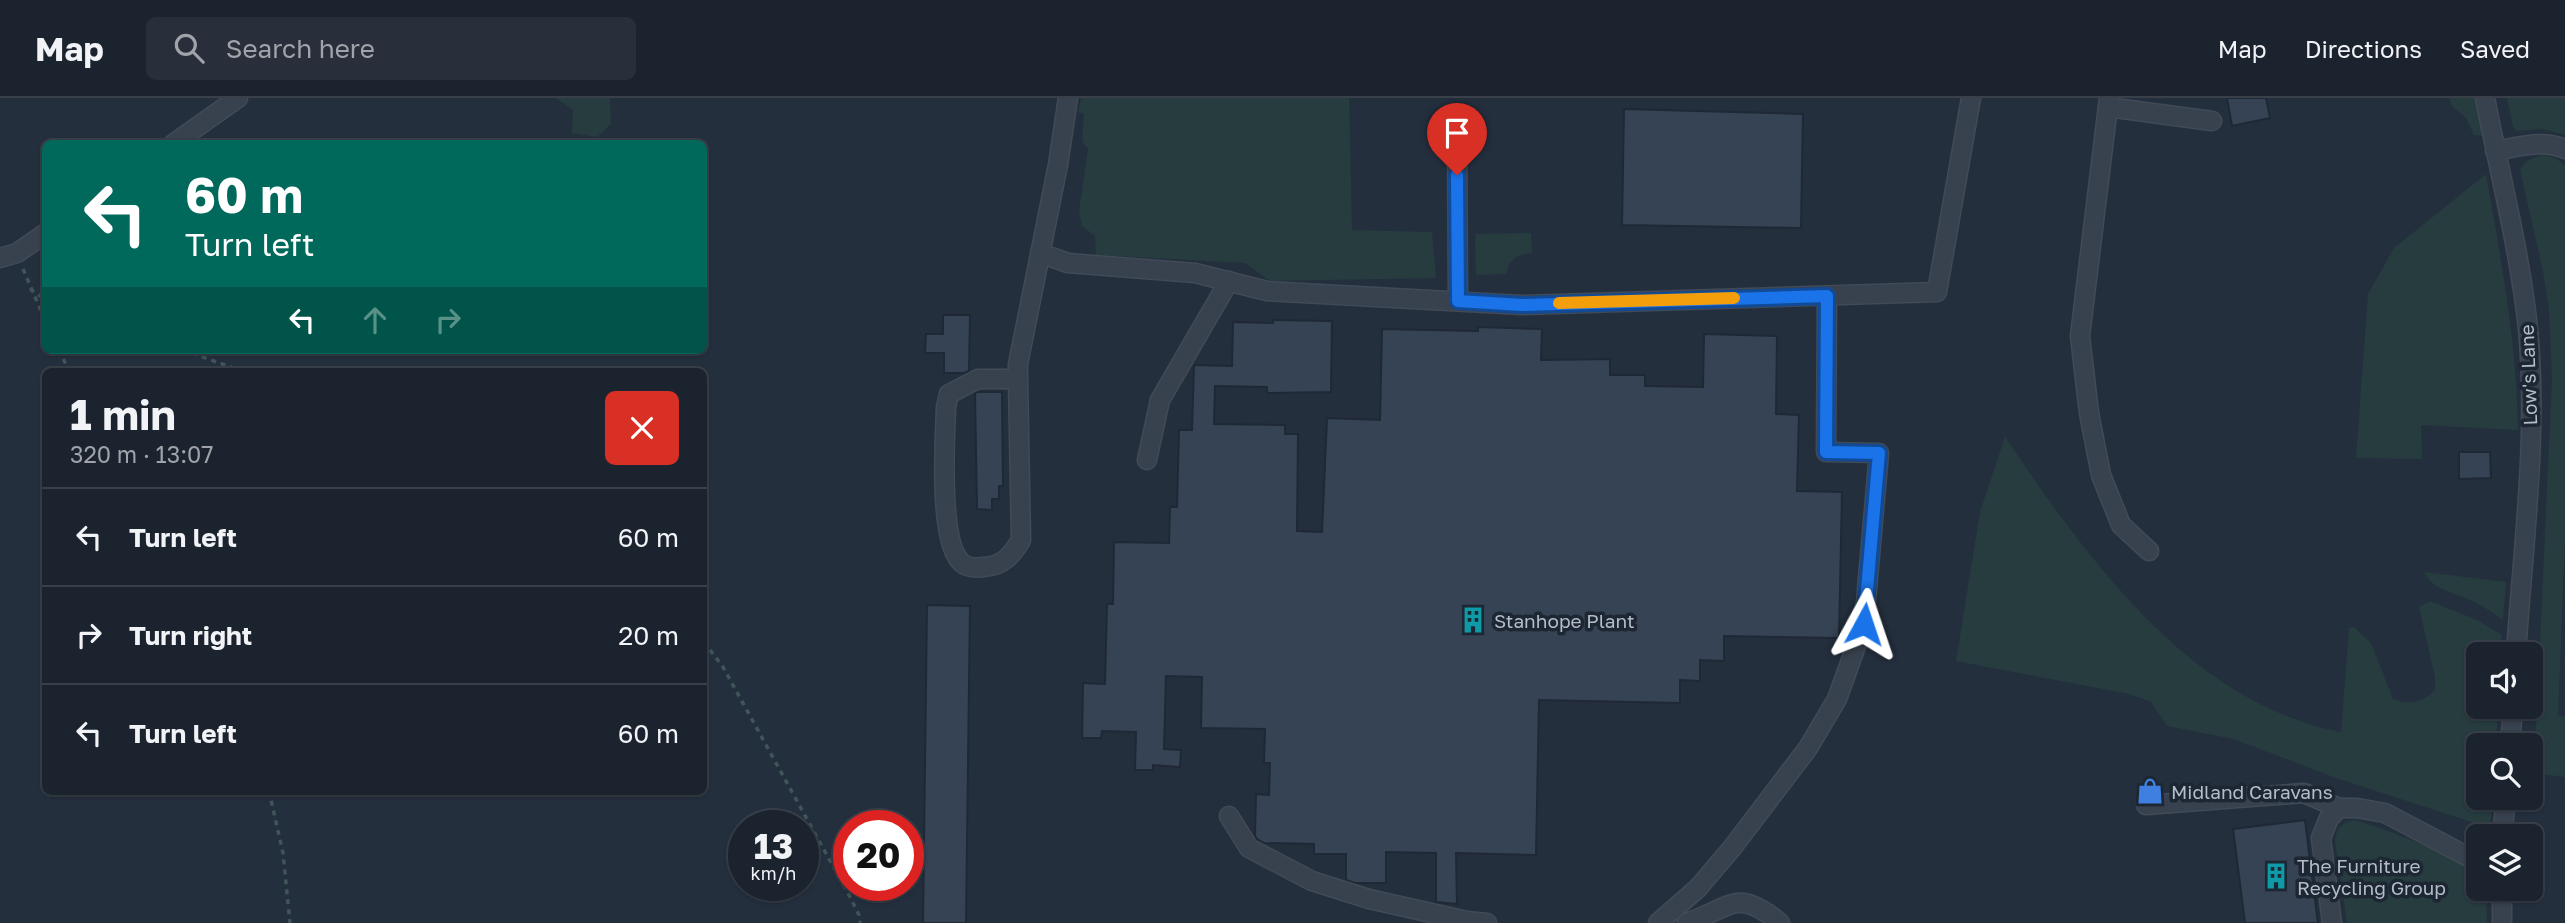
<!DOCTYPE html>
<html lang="en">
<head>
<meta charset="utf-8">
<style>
	body { margin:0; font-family:"Golos Text",sans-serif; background:#282f3a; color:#f1f3f6; height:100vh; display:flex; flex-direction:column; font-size:26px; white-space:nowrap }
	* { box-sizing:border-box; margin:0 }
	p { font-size:23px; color:#a0a4aa }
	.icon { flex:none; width:38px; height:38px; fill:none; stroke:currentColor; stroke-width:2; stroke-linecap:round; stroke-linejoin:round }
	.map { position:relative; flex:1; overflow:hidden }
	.panel { position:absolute; left:42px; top:270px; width:665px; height:427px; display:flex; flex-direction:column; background:#1b232e; border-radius:10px; box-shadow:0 2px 5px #0004,0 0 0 2px #39404a }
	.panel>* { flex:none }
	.top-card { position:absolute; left:42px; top:42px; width:665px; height:214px; border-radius:10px; box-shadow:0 2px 5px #0004,0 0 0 2px #39404a; background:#00695c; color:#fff; overflow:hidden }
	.controls { position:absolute; left:2466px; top:544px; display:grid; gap:14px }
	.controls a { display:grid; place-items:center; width:77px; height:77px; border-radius:10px; background:#1b232e; box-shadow:0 2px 5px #0004,0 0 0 2px #39404a; font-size:35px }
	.speed { position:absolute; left:728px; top:712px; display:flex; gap:14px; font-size:35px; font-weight:700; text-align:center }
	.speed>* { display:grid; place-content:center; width:91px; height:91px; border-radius:50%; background:#1b232e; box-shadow:0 2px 5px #0004,0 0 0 2px #39404a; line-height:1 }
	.speed small { font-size:18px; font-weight:400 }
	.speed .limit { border:10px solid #d22; background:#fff; color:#111 }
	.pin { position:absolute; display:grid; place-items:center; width:60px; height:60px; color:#fff; margin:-72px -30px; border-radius:50% 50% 50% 0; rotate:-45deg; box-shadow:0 0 7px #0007 }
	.pin .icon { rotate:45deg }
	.me { position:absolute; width:77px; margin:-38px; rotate:5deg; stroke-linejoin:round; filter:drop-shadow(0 0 5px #0008) }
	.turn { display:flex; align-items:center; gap:24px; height:147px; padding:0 28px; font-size:32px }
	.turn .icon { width:91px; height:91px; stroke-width:2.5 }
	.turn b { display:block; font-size:49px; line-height:60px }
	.lanes { display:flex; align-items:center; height:66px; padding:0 28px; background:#0003; justify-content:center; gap:35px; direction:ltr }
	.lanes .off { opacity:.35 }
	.round { display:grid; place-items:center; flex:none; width:74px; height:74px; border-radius:10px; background:#282f3a }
	.headline { display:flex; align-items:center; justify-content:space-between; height:119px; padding:0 28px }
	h1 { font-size:42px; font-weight:700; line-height:52px }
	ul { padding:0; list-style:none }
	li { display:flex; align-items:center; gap:21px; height:98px; padding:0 28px; border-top:2px solid #39404a }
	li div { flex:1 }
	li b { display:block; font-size:26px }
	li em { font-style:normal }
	header { display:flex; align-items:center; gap:42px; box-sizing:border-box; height:98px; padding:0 35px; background:#1b232e; border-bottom:2px solid #39404a }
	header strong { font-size:33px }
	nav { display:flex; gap:38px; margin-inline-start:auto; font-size:24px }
	.search { width:490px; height:63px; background:#282f3a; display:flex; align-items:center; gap:18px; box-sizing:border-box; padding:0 24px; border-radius:10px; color:#a0a4aa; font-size:26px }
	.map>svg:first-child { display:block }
</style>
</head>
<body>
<header>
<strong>Map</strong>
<div class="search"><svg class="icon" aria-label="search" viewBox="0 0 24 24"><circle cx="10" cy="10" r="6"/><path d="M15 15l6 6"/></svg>Search here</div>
<nav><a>Map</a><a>Directions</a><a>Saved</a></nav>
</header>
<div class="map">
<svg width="2565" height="825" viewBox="0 0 2565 825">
	<rect width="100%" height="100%" fill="#242f3e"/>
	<path fill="#263c3f" d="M556 0H610L611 26 597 39 572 35 573 12Z
		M1081 0H1349L1352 132 1432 134 1436 180 1270 183 1245 165 1096 157 1095 138 1082 128 1079 113 1088 51 1082 43 1084 16 1078 14Z
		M2449 0H2475L2484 38 2474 37 2466 20 2452 8Z
		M2507 0H2565V37L2542 31 2517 33 2513 29Z
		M2543 57 2555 60 2565 67V440L2558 617 2565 619V679L2534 675 2552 282 2549 212 2543 173 2520 72C2524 62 2533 60 2543 57Z
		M2486 76C2501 161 2517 246 2518 332L2421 327 2422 361 2356 360 2368 196 2394 150Z
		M1531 135 1532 155C1516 156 1510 161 1506 176L1476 177 1475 136Z
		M2005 339C2087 459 2188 604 2341 634L2349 530 2354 529 2371 545 2393 601C2411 607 2422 605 2435 592V579L2419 509 2430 503 2477 522 2502 537 2501 556H2478V609H2498L2496 647 2478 648V700H2493L2490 730 2336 680 2234 641 2167 628 2151 604 2129 596 1956 563 1980 414Z
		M2424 474 2506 484 2503 522C2494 516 2485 509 2475 504 2456 494 2434 494 2424 474Z
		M2354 722C2378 728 2453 756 2470 772 2476 777 2478 783 2478 791H2484L2486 794 2487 825H2347L2335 743C2337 729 2341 726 2354 722Z"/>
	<path fill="#364354" stroke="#1f2835" stroke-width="2" d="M2227 0H2266L2270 20 2232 28Z
		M1624 11 1803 16 1801 130 1622 127Z
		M943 217H970L969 273 964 275H944V255H925L926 236H943Z
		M1273 222 1332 223 1331 294 1267 295V289L1215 288 1214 326 1285 327V336H1298L1297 433 1322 434 1327 320 1380 322 1382 231 1478 233V229L1542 231 1541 262 1610 261V277H1645V288L1703 289 1704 236 1777 238 1776 316 1799 317 1797 393 1842 394 1839 540 1724 538V563L1700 562V583L1680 582V605L1539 602 1536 757 1456 755 1457 806 1436 804V755L1386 754V785H1355L1346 782V756H1314V746L1264 745 1257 741 1255 738 1256 696 1269 697 1270 665H1264L1265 631 1201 630 1202 579 1166 578 1164 651 1181 652 1180 669 1153 667V672H1135L1136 634 1102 633 1101 640H1082L1083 585 1105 586 1107 506H1113L1114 444 1169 445 1170 409H1177L1179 332H1192L1194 267 1232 268 1233 224 1273 225Z
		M978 294H1002L1003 388H999V401H992V412L977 411 975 295Z
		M2459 354H2490L2491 380 2459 381Z
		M927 507 970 508 966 825H923Z
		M2305 722 2318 825H2245L2233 731Z"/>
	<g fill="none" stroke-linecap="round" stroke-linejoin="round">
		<g stroke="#414a57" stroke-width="21">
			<path id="minor" d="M2109 0 2080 238 2089 315 2101 377 2121 427 2149 453
				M2485 0C2500 77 2520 154 2528 231 2538 339 2523 449 2516 556
				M2108 9 2212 23
				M1457 27 1458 203
				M173 46 238 0
				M2495 53C2518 49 2543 41 2565 51
				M1040 155 1068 165 1195 175 1267 193 1522 207 1937 194 1971 0
				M0 160 17 155 46 135
				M1018 281H978L949 296 946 309C945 341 938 445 962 465 968 470 977 470 984 469 1003 468 1012 457 1021 442L1018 281V266L1058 67 1068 0
				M1147 362 1160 302 1229 183
				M2510 648 2513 609
				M2146 707 2304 695 2339 710
				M1229 718 1249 750 1312 783 1369 801 1467 823 1487 825
				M2502 738 2506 700
				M1658 825 1698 790 1732 750 1808 650 1837 601 1864 526 1879 355 1826 354 1827 198
				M1687 825C1732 809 1737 789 1780 825
				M2332 825 2321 740 2329 720 2339 710H2357L2385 715 2478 764
				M2502 825V791"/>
		</g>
		<path stroke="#3f5557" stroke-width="3.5" stroke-dasharray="5 5" stroke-linecap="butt" d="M23 171 46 224
			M30 191 46 202
			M59 252 69 273
			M183 252 242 273
			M704 544 723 569 850 799 859 817 860 825
			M269 693 283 755 290 825"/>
		<use href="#minor" stroke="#38414e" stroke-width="18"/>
	</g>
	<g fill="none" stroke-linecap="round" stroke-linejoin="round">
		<g stroke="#114b97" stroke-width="18">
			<path id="route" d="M1457 77 1458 203 1522 207 1827 198 1826 354 1879 355 1864 526"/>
		</g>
		<use href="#route" stroke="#1a73e8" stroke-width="12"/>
		<path stroke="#f59e0b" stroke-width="12" d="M1559 205 1734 200"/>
	</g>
	<defs>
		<g id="building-bare" transform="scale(2.1)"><path d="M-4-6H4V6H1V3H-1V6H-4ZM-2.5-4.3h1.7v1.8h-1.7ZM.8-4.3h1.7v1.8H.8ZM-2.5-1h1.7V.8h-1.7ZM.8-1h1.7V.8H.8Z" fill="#0f9aa8" stroke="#1d2633" stroke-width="2.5" paint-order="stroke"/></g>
		<g id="shop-bare" transform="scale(2.1)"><path d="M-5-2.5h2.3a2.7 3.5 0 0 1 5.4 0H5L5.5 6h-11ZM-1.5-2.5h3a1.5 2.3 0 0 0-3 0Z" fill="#3f7fe0" stroke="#1d2633" stroke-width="2.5" paint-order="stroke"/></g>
	</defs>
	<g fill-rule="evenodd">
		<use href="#building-bare" x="1473" y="522"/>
		<use href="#shop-bare" x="2150" y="693"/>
		<use href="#building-bare" x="2276" y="778"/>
	</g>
	<g text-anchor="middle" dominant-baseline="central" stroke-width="7" stroke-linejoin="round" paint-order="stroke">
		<g font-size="19" fill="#b4bcc9" stroke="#1d2633">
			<text transform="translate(2528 277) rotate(-92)">Low's Lane</text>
		</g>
		<g font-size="19" fill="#b4bcc9" stroke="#1d2633" text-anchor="start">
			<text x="1494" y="522">Stanhope Plant</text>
			<text x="2171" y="693">Midland Caravans</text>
			<text x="2297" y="767">The Furniture<tspan x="2297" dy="22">Recycling Group</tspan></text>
		</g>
	</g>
</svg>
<div class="controls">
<a><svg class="icon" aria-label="sound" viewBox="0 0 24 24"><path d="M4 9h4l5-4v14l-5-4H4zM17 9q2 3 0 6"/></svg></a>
<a><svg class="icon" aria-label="search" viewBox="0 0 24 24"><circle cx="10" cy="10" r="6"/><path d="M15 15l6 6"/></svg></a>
<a><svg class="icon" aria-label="layers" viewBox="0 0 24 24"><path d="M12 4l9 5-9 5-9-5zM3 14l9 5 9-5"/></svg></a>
</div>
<div class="speed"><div>13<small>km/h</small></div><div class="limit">20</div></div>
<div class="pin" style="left:1457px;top:77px;background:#d93025"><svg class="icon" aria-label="arrive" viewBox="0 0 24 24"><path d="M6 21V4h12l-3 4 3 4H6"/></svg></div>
<svg class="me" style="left:1864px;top:526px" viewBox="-20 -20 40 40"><path d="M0-17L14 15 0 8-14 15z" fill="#1a73e8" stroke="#fff" stroke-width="4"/></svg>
<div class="top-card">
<div class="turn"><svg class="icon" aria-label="left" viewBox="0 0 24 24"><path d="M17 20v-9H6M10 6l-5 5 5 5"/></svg><div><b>60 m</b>Turn left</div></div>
<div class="lanes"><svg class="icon" aria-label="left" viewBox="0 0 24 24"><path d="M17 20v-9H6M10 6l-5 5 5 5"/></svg><svg class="icon off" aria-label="ahead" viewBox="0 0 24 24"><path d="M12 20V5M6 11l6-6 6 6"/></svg><svg class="icon off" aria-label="right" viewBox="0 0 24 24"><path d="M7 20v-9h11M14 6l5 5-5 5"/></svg></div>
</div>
<section class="panel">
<div class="headline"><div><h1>1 min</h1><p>320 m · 13:07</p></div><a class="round" style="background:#d93025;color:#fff"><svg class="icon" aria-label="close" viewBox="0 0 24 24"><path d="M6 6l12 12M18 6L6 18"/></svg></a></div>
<ul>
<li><svg class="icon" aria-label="left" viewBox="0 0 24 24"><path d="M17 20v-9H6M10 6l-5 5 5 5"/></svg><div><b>Turn left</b></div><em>60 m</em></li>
<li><svg class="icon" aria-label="right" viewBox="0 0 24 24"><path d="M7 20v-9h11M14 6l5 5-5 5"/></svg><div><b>Turn right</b></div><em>20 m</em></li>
<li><svg class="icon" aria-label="left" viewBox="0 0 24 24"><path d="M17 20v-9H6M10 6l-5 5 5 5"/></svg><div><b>Turn left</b></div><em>60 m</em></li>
</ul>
</section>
</div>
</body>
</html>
